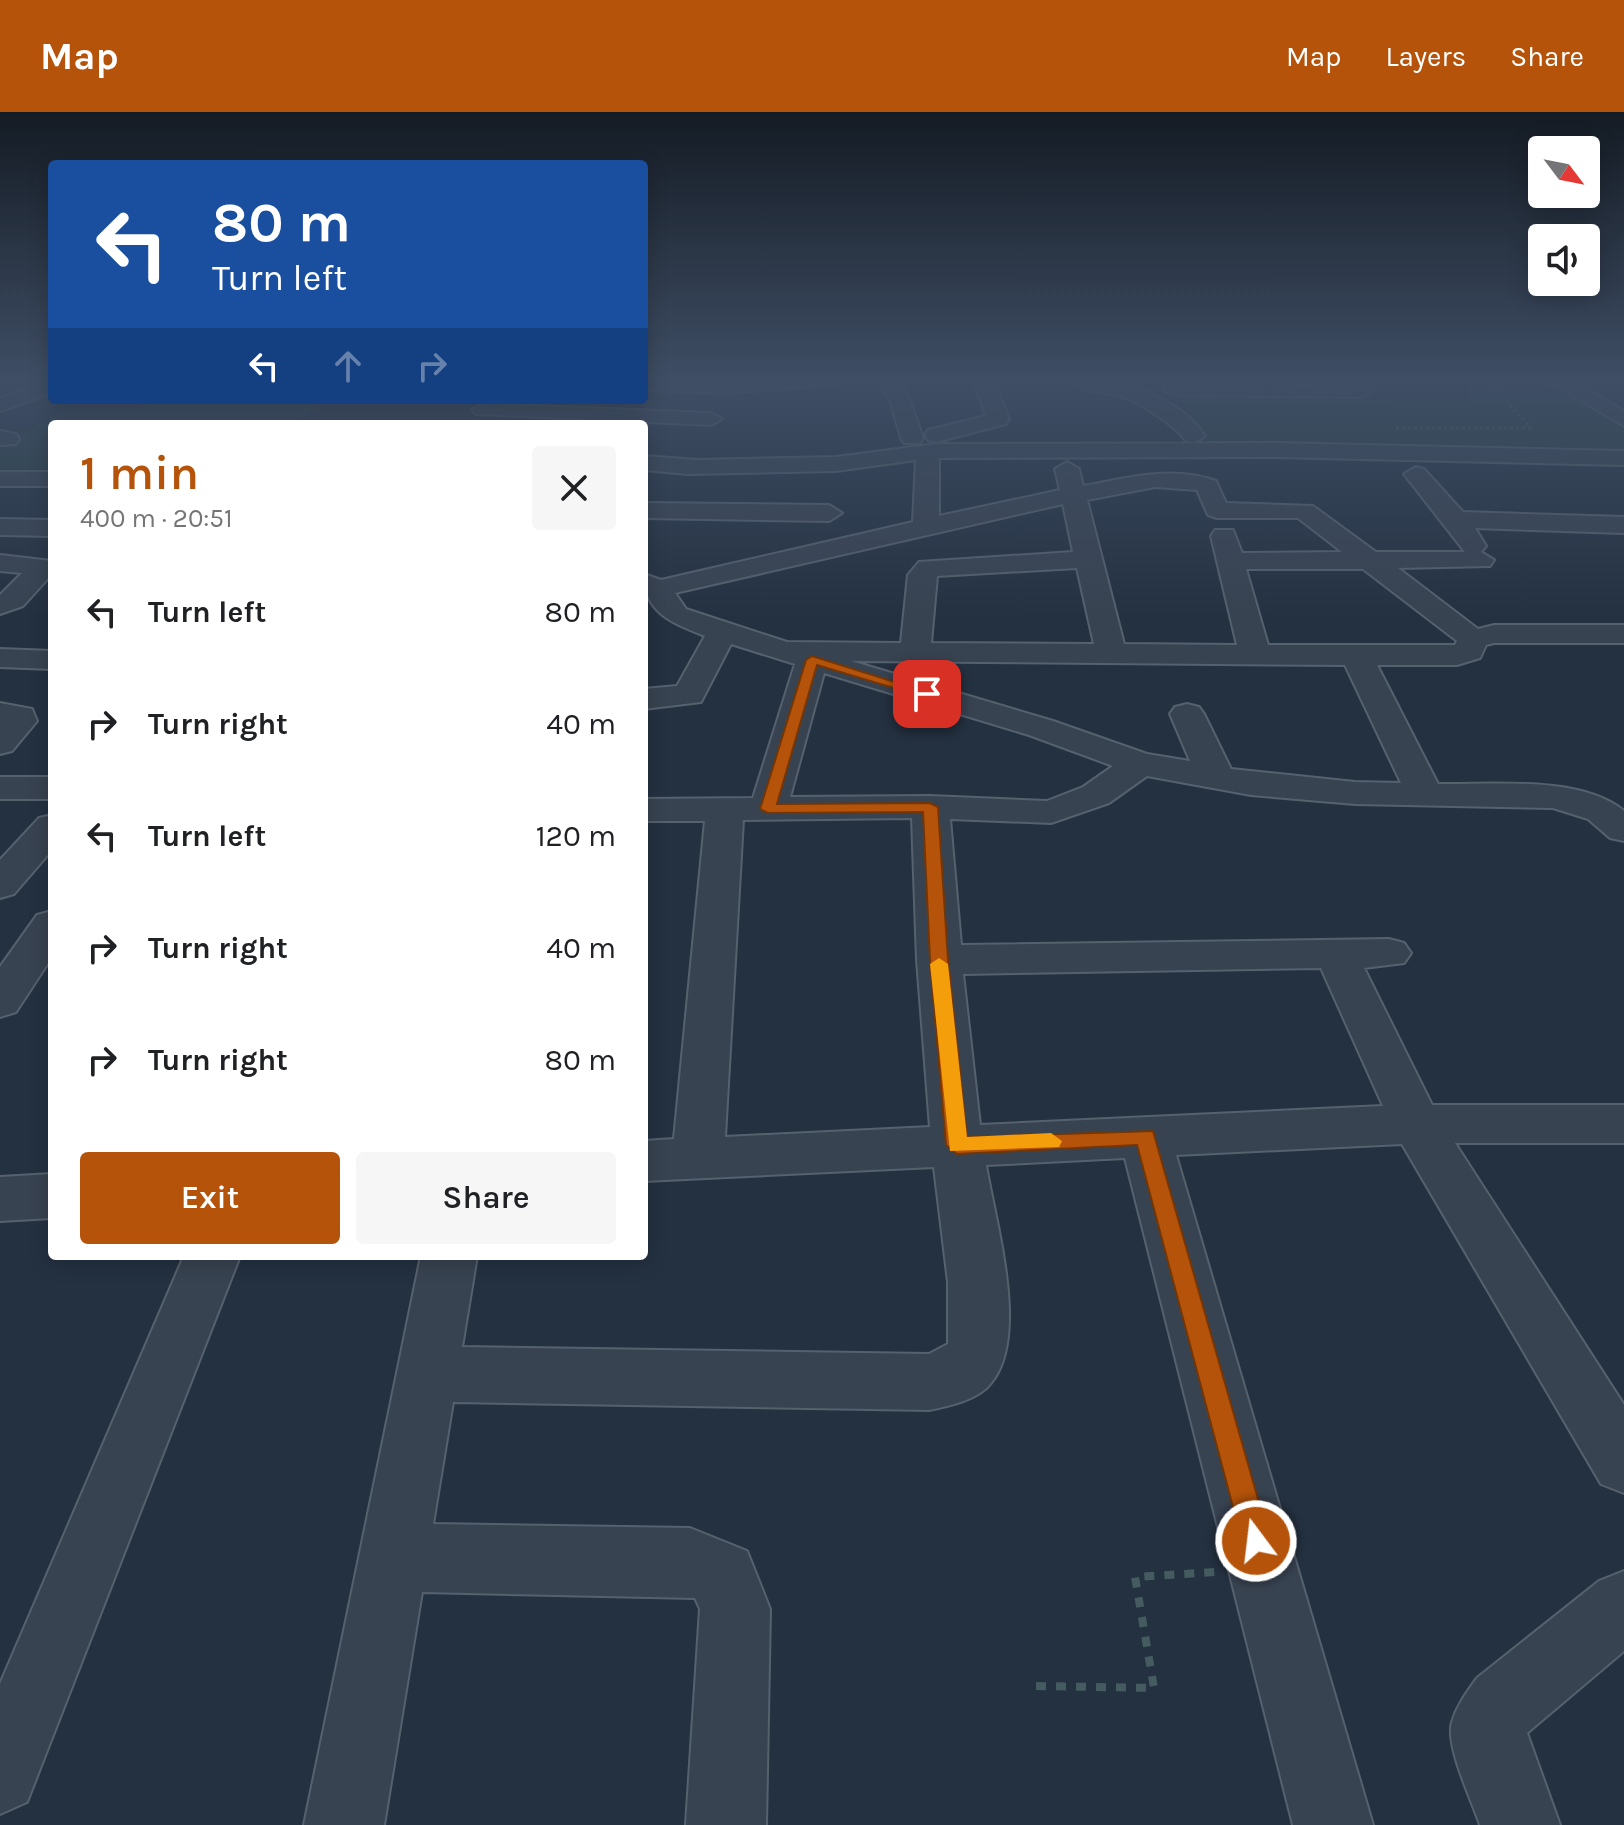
<!DOCTYPE html>
<html lang="en">
<head>
<meta charset="utf-8">
<style>
	body { margin:0; font-family:Karla,sans-serif; background:#f6f6f6; color:#202124; height:100vh; display:flex; flex-direction:column; font-size:30px; white-space:nowrap }
	* { box-sizing:border-box; margin:0 }
	p { font-size:26px; color:#757577 }
	.icon { flex:none; width:44px; height:44px; fill:none; stroke:currentColor; stroke-width:2; stroke-linecap:round; stroke-linejoin:round }
	.map { position:relative; flex:1; overflow:hidden }
	.panel { position:absolute; left:48px; top:308px; width:600px; height:840px; display:flex; flex-direction:column; background:#fff; border-radius:8px; box-shadow:0 4px 20px #0003 }
	.panel>* { flex:none }
	.banner { position:absolute; left:48px; top:48px; width:600px; height:244px; border-radius:8px; box-shadow:0 4px 20px #0003; background:#1a4fa0; color:#fff; overflow:hidden }
	.needle { width:52px; rotate:122deg }
	.controls { position:absolute; left:1528px; top:24px; display:grid; gap:16px }
	.controls a { display:grid; place-items:center; width:72px; height:72px; border-radius:8px; background:#fff; box-shadow:0 4px 20px #0003; font-size:40px }
	.pin { position:absolute; display:grid; place-items:center; width:68px; height:68px; color:#fff; margin:-34px; border-radius:16px; box-shadow:0 4px 12px #0006 }
	.me { position:absolute; width:88px; margin:-44px; rotate:345deg; stroke-linejoin:round; filter:drop-shadow(0 0 6px #0008) }
	.turn { display:flex; align-items:center; gap:28px; height:168px; padding:0 32px; font-size:36px }
	.turn .icon { width:104px; height:104px; stroke-width:2.5 }
	.turn b { display:block; font-size:56px; line-height:68px }
	.lanes { display:flex; align-items:center; height:76px; padding:0 32px; background:#0003; justify-content:center; gap:40px; direction:ltr }
	.lanes .off { opacity:.35 }
	.round { display:grid; place-items:center; flex:none; width:84px; height:84px; border-radius:8px; background:#f6f6f6 }
	.head { display:flex; align-items:center; justify-content:space-between; height:136px; padding:0 32px }
	h1 { font-size:48px; font-weight:600; line-height:60px; color:#b45309 }
	.cta { display:flex; gap:16px; margin-top:auto; padding:16px 32px }
	.cta a { flex:1; height:92px; border-radius:8px; background:#b45309; color:#fff; font-size:32px; font-weight:600; line-height:92px; text-align:center }
	.cta a+a { background:#f6f6f6; color:#202124 }
	ul { padding:0; list-style:none }
	li { display:flex; align-items:center; gap:24px; height:112px; padding:0 32px }
	li div { flex:1 }
	li b { display:block; font-size:30px }
	li em { font-style:normal }
	header { display:flex; align-items:center; gap:48px; box-sizing:border-box; height:112px; padding:0 40px; background:#b45309; color:#fff }
	header strong { font-size:38px }
	nav { display:flex; gap:44px; margin-inline-start:auto; font-size:28px }
	.map>svg:first-child { display:block }
</style>
</head>
<body>
<header>
<strong>Map</strong>
<nav><a>Map</a><a>Layers</a><a>Share</a></nav>
</header>
<div class="map">
<svg width="1624" height="1713" viewBox="0 0 1624 1713">
	<rect width="100%" height="100%" fill="#243141"/>
	<path fill="#263f42" d="M1465 266H1551L1624 311V345L1212 336 1178 284 1472 290Z
		M151 288H312L309 292 321 291 294 312H52V365L0 364V333L64 298 141 296Z"/>
	<g fill="none" stroke-linecap="round" stroke-linejoin="round">
		<g stroke="#56616e" stroke-width="4">
			<path id="minor" d="M644 266 726 269 850 266 840 272 726 281 644 278Z
				M876 266H896L910 288 923 326 920 331H904L901 326 890 288Z
				M973 266H993L1009 307 1006 312 936 330 928 328 925 323 928 318 986 304Z
				M1070 266C1115 262 1179 285 1205 324L1194 331 1186 329C1175 313 1136 287 1117 283 1099 279 1083 282 1070 266Z
				M1161 266H1181L1182 271 1346 273 1341 266H1361L1372 279 1362 285 1181 283 1165 279Z
				M1544 266H1567L1624 299V314Z
				M52 268V281L0 299V286Z
				M483 292 711 301 722 307 711 313 476 302 472 298Z
				M0 319 16 322 19 327 16 332 0 333Z
				M1276 331 1624 339V353L1276 345 939 346V404L1060 378 1055 357 1067 350 1079 357 1083 374C1127 366 1172 353 1216 369L1226 391 1313 394 1376 440H1465L1404 362 1416 355 1424 357 1463 400 1624 405V421L1475 416 1486 434 1481 440 1494 448 1490 454 1398 456 1478 517 1494 513H1624V531H1494L1486 533 1480 546 1457 553H1377L1438 672C1492 673 1580 663 1624 699V729L1610 726 1588 707 1553 696 1355 692 1251 683 1147 664 1109 691 1051 711 950 707 961 833 1389 827 1404 831 1411 841 1404 851 1364 856 1432 993H1624V1031H1455L1624 1293V1381L1601 1372 1402 1032 1176 1043 1373 1713H1293L1125 1046 986 1053C995 1109 1030 1224 991 1271 978 1288 949 1294 929 1298L453 1290 433 1412 690 1416 747 1439 770 1497 766 1713H686L700 1497 695 1486 422 1480 384 1713H304L421 1144H477L462 1235 929 1242 948 1232V1170L934 1055 644 1069V1029L674 1027 705 709H644V687L753 686 795 552 731 532 701 590 644 597V577L677 574 705 524C672 511 644 501 644 462L661 468 913 410 916 348 836 359 688 362 644 358V344L698 348 836 345 936 332ZM1155 375 1197 378 1208 403 1217 406H1298L1342 440 1242 441 1233 418H1215L1211 424 1237 533 1124 532 1087 388ZM1063 392 1073 440 919 450 908 463 901 531 787 530 686 497 675 481ZM1077 456 1094 532 931 531 937 464ZM1246 457H1363L1457 529 1455 533H1268ZM851 549 1345 553 1401 671 1355 670 1231 657 1204 602 1199 595 1187 592 1175 595 1170 602 1190 649 1147 642 1053 609ZM824 561 1029 623 1113 654 1083 675 1047 689 930 684 790 685ZM912 706 917 848 930 1015 725 1025 743 708ZM1321 856 1383 994 980 1013 963 862Z
				M0 360H52V374H0Z
				M644 391 829 393 842 401 829 409 645 406Z
				M0 407 52 408V424L0 423Z
				M0 443 52 449V462L23 494 0 502V483L22 461 0 459Z
				M0 537 52 539V557L0 555Z
				M0 591 32 597 37 609 12 639 0 642Z
				M0 665H52V687H0Z
				M52 703V738L14 782 0 786V748L39 706Z
				M52 799V845L16 900 0 905V855L37 803Z
				M52 1062V1106L0 1109V1065Z
				M184 1144H240L27 1690 0 1702V1572Z
				M1624 1459V1539L1527 1621 1560 1713H1480C1472 1689 1445 1633 1452 1610 1457 1593 1467 1580 1477 1566L1599 1469Z"/>
		</g>
		<path stroke="#445c5f" stroke-width="3" stroke-dasharray="3 3" stroke-linecap="butt" d="M1486 266 1531 316
			M1396 316H1531"/>
		<path stroke="#445c5f" stroke-width="8" stroke-dasharray="10 10" stroke-linecap="butt" d="M1036 1574 1154 1576 1135 1465 1215 1460"/>
		<use href="#minor" fill="#384351" fill-rule="evenodd"/>
	</g>
	<linearGradient id="sky" x2="0" y2="1"><stop stop-color="#141b24"/><stop offset="0.53" stop-color="#3f4e65"/><stop offset="1" stop-color="#3f4e65" stop-opacity="0"/></linearGradient>
	<rect width="1624" height="505" fill="url(#sky)"/>
	<path fill="#b45309" stroke="#753606" stroke-width="2" d="M812 544 933 582 927 586 817 553 777 692 930 691 938 695 948 848 967 1025 1153 1019 1270 1429 1265 1438 1256 1443 1246 1438 1242 1429 1137 1033 957 1042 946 1033 930 848 923 700 768 701 760 697 806 548Z"/>
	<path fill="#f59e0b" d="M939 846 948 852 967 1025 1051 1021 1062 1029 1059 1035 950 1039 930 852Z"/>
</svg>
<div class="controls">
<a><svg class="needle" viewBox="-14 -14 28 28"><path d="M0-13l5 13h-10z" fill="#e53935"/><path d="M0 13l5-13h-10z" fill="#757577"/></svg></a>
<a><svg class="icon" aria-label="sound" viewBox="0 0 24 24"><path d="M4 9h4l5-4v14l-5-4H4zM17 9q2 3 0 6"/></svg></a>
</div>
<div class="pin" style="left:927px;top:582px;background:#d93025"><svg class="icon" aria-label="arrive" viewBox="0 0 24 24"><path d="M6 21V4h12l-3 4 3 4H6"/></svg></div>
<svg class="me" style="left:1256px;top:1429px" viewBox="-20 -20 40 40"><circle r="17" fill="#b45309" stroke="#fff" stroke-width="3"/><path d="M0-11L8 9 0 5-8 9z" fill="#fff"/></svg>
<div class="banner">
<div class="turn"><svg class="icon" aria-label="left" viewBox="0 0 24 24"><path d="M17 20v-9H6M10 6l-5 5 5 5"/></svg><div><b>80 m</b>Turn left</div></div>
<div class="lanes"><svg class="icon" aria-label="left" viewBox="0 0 24 24"><path d="M17 20v-9H6M10 6l-5 5 5 5"/></svg><svg class="icon off" aria-label="ahead" viewBox="0 0 24 24"><path d="M12 20V5M6 11l6-6 6 6"/></svg><svg class="icon off" aria-label="right" viewBox="0 0 24 24"><path d="M7 20v-9h11M14 6l5 5-5 5"/></svg></div>
</div>
<section class="panel">
<div class="head"><div><h1>1 min</h1><p>400 m · 20:51</p></div><a class="round"><svg class="icon" aria-label="close" viewBox="0 0 24 24"><path d="M6 6l12 12M18 6L6 18"/></svg></a></div>
<ul>
<li><svg class="icon" aria-label="left" viewBox="0 0 24 24"><path d="M17 20v-9H6M10 6l-5 5 5 5"/></svg><div><b>Turn left</b></div><em>80 m</em></li>
<li><svg class="icon" aria-label="right" viewBox="0 0 24 24"><path d="M7 20v-9h11M14 6l5 5-5 5"/></svg><div><b>Turn right</b></div><em>40 m</em></li>
<li><svg class="icon" aria-label="left" viewBox="0 0 24 24"><path d="M17 20v-9H6M10 6l-5 5 5 5"/></svg><div><b>Turn left</b></div><em>120 m</em></li>
<li><svg class="icon" aria-label="right" viewBox="0 0 24 24"><path d="M7 20v-9h11M14 6l5 5-5 5"/></svg><div><b>Turn right</b></div><em>40 m</em></li>
<li><svg class="icon" aria-label="right" viewBox="0 0 24 24"><path d="M7 20v-9h11M14 6l5 5-5 5"/></svg><div><b>Turn right</b></div><em>80 m</em></li>
</ul>
<div class="cta"><a>Exit</a><a>Share</a></div>
</section>
</div>
</body>
</html>
